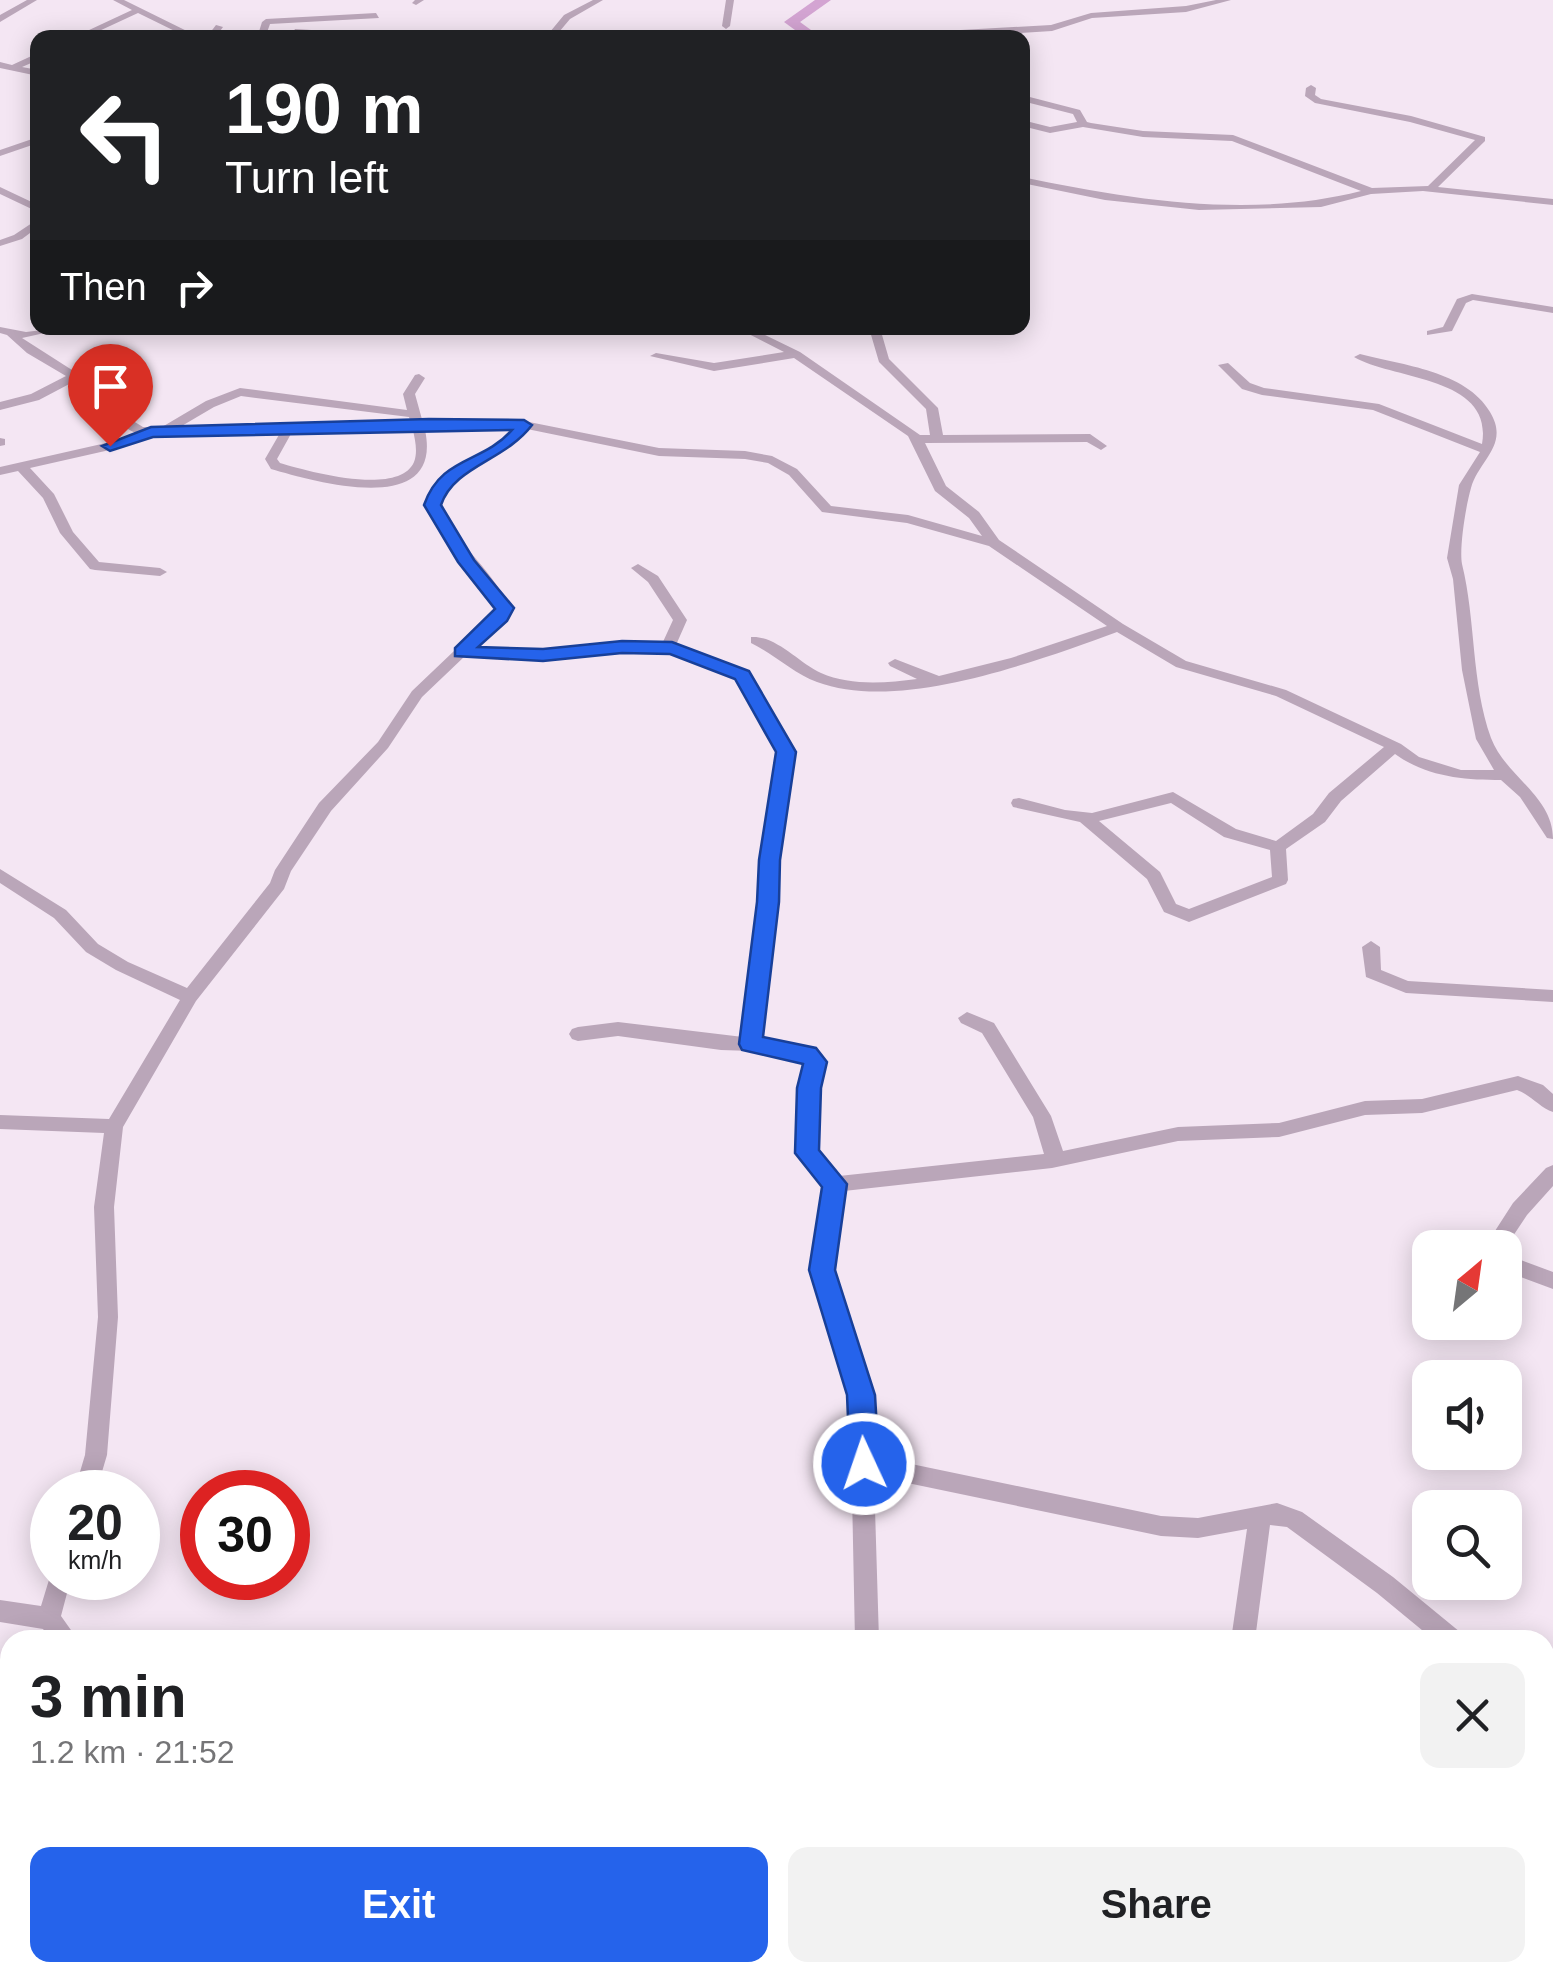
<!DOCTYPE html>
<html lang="en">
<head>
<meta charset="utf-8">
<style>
	body { margin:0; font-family:Helvetica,sans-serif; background:#f2f2f2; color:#202124; height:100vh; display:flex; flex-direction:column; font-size:38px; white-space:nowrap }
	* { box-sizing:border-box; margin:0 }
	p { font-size:32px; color:#757577 }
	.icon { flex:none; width:55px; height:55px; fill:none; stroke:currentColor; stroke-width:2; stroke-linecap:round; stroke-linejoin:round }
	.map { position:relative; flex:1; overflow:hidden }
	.side { position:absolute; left:0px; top:1630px; width:1555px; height:352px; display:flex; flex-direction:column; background:#fff; border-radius:30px 30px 0 0; box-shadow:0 5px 25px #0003 }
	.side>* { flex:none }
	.guide { position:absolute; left:30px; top:30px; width:1000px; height:305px; border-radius:20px; box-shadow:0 5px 25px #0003; background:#202124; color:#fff; overflow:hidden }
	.needle { width:65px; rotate:29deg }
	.tools { position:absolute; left:1412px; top:1230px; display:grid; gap:20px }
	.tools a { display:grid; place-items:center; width:110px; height:110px; border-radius:20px; background:#fff; box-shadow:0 5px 25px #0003; font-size:50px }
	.speed { position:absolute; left:30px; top:1470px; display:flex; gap:20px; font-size:50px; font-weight:700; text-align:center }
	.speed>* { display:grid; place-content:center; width:130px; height:130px; border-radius:50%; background:#fff; box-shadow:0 5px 25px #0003; line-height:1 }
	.speed small { font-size:25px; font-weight:400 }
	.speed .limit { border:15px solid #d22; background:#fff; color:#111 }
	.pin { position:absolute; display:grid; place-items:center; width:85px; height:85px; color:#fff; margin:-102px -42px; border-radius:50% 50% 50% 0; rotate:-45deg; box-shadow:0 0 10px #0007 }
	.pin .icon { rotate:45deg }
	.me { position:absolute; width:110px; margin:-55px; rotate:357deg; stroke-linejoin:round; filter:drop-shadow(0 0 8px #0008) }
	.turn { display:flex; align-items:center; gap:35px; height:210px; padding:0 30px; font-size:45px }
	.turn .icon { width:130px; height:130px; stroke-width:2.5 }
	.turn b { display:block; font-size:70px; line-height:85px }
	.then { display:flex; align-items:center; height:95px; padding:0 30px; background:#0003; gap:20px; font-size:38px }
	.round { display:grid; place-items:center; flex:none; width:105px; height:105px; border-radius:20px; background:#f2f2f2 }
	.summary { display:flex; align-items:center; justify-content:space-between; height:170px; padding:0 30px }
	h1 { font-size:60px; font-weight:800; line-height:75px }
	.primary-button { display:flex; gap:20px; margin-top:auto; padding:20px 30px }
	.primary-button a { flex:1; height:115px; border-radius:20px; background:#2563eb; color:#fff; font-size:40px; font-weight:800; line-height:115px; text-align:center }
	.primary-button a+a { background:#f2f2f2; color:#202124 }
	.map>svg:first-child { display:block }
</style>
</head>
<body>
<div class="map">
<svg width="1553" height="1981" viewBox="0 0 1553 1981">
	<rect width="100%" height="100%" fill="#f4e6f3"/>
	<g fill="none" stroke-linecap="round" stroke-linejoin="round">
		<path fill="#d3a4d2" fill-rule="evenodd" d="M815 0H831L800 22 822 38H806L784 22Z"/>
		<path fill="#baa6b9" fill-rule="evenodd" d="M27 0H37L0 22V15Z
			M113 0H124L201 38H189L138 13 84 38H72L132 10Z
			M415 0H424L416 5 412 3Z
			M593 0H603L570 19 554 38H545L564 15Z
			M726 0H734L730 26 726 29 722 26Z
			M1216 0H1231L1186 12 1092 18 1052 31 935 38 943 31 1051 25 1091 13 1186 6Z
			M376 13 379 18 270 24 265 38H257L262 22 266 19Z
			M216 25 223 27 215 38H206Z
			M295 29 360 33 364 36 292 34Z
			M38 53V60L22 67 38 70V76L0 68V62L12 65Z
			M1311 85 1316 88 1315 95 1321 99 1411 116 1485 137V141L1438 187 1553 199V205L1423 191 1371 194 1321 207 1199 210 1105 200 1022 183V177C1132 200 1251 219 1361 191L1232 141 1143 137 1083 127 1050 133 1022 126V120L1050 127 1077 122 1073 114 1022 101V95L1080 110 1087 122 1091 123 1143 131 1233 135 1372 188 1428 186 1475 140 1410 122 1315 103 1305 96 1306 88Z
			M38 137V143L0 156V150Z
			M0 187 38 205V212L0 194Z
			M38 219V227L22 239 0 246V240L14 235Z
			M1472 294 1553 307V313L1473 300 1466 303 1452 331 1427 335V331L1443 327 1457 299Z
			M0 327 26 332 59 328 58 330 22 338 97 386 125 416 143 427H162L206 401 240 388 407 410 403 394 415 375 419 374 425 378 415 394 423 423 524 421 659 448 745 451 772 456 797 469 831 506 908 515 982 536 969 518 935 491 908 436 794 358 714 371 650 356 656 353 714 363 784 352 737 328H751L800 352 920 435H930L926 409 879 362 869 328H880L889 359 938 408 943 435 1090 434 1107 446 1101 450 1087 442 925 443 946 486 979 512 999 540 1123 624 1186 661 1286 690 1401 744 1419 757 1461 770H1494L1476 739 1462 670 1453 579 1447 558 1459 485 1480 452 1373 410 1262 395 1242 389 1218 365 1228 363 1250 383 1264 388 1379 404 1482 444C1494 376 1393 380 1354 357L1360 354C1402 365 1466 371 1490 412 1510 445 1479 460 1471 488 1466 505 1459 548 1462 564 1476 621 1471 682 1491 738 1506 777 1553 796 1553 839L1547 838 1520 797 1501 780C1464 780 1427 777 1395 754L1341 801 1325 822 1286 849 1288 880 1286 884 1189 922 1164 912 1147 879 1080 822 1013 807 1011 803 1013 799 1019 798 1065 810 1092 813 1173 792 1236 829 1276 841 1313 814 1329 793 1384 747 1276 696 1176 667 1117 632C1037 661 900 713 817 682 793 673 774 654 751 643V637C776 635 799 663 821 673 850 686 886 683 917 679L890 666 888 663 895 659 939 676 1011 658 1107 626 989 546 907 523 822 512 789 475 768 463 745 459 659 456 527 429C501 460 457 467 438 505 455 545 497 571 510 612L473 648 543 651 622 643 662 644 673 620 648 582 631 568 638 564 658 576 687 620 676 645 747 672 794 752 777 860 776 902 761 1039 820 1053 823 1058 815 1128 816 1151 839 1176 1044 1154 1033 1117 982 1033 961 1023 958 1018 967 1012 994 1023 1051 1116 1063 1151 1178 1127 1279 1123 1365 1101 1422 1099 1518 1076 1543 1085 1553 1094V1112C1540 1108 1531 1095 1517 1090L1422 1113 1365 1115 1279 1137 1178 1141 1052 1168 844 1191 832 1270 872 1395 873 1456 1161 1516 1198 1518 1277 1503 1302 1512 1393 1577 1460 1632 1464 1640H1434L1377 1593 1287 1527 1270 1525 1255 1640H1231L1247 1529 1198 1538 1161 1536 874 1476 879 1640H855L850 1395 812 1270 825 1186 797 1153V1128L804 1063 751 1051 721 1050 618 1036 578 1041 572 1039 569 1034 572 1029 578 1027 618 1022 743 1037 760 902 761 860 778 752 736 678 670 652 622 651 543 659 465 656 422 697 388 748 331 811 291 871 284 889 196 1001 123 1127 114 1207 118 1317 107 1455 96 1492H74L85 1455 98 1317 94 1207 104 1133 0 1129V1115L109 1119 180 1000 116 970 86 952 54 918 0 883V869L66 910 98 944 128 962 187 988 270 883 275 870 319 803 378 742 412 691 496 611C484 572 441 545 426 505 446 462 485 461 514 429L425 430C444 519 316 482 271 469L265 459 280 433 155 434 114 449 30 468 54 494 73 532 99 562 160 568 167 572 160 576 95 570 90 569 60 533 43 498 18 471 0 475V467L106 443 136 433C111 423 97 397 75 381L39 400 0 410V402L31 394 66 376 27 353 7 335 0 333ZM241 396 409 417 411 423 180 427 214 407ZM413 430C415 440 418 452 414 462 399 497 307 471 280 463L277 459 292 432ZM1171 803 1224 837 1270 850 1272 877 1189 909 1176 904 1160 872 1099 821Z
			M0 438 5 439V445L0 446Z
			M1371 941 1380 947 1381 970 1408 981 1553 990V1002L1406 993 1366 977 1362 947Z
			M1553 1165V1186L1527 1215 1505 1248H1484L1513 1203 1546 1168Z
			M1505 1254 1553 1272V1289L1505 1271Z
			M52 1570V1578H71L61 1616 78 1640H51L43 1629 0 1622V1600L41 1606Z
			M1545 1729 1553 1732V1765L1545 1762Z
			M10 1845V1871L0 1873V1847Z
			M31 1972H58L55 1981H28Z
			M457 1972H487L490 1981H460Z
			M878 1972H904L906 1981H880Z"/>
		<path fill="#baa6b9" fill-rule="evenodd" d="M1553 1956V1981H1529L1532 1972H1545V1959Z"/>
	</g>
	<path fill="#2563eb" stroke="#184099" stroke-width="2.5" d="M429 419 524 420 532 425C505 461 454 466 441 505L474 560 514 608 507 621 478 647 543 649 622 641 672 642 749 671 796 752 780 860 779 902 763 1037 816 1048 827 1062 821 1088 819 1150 847 1184 835 1270 875 1395 879 1464 875 1473 864 1477 854 1473 850 1464 847 1395 809 1270 822 1187 795 1153 797 1088 803 1064 742 1050 739 1044 757 902 759 860 776 752 735 679 670 654 622 653 543 661 455 656V648L495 609 458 562 424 505C441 456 482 464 512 430L153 437 110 451 102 446 151 427Z"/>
</svg>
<div class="tools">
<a><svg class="needle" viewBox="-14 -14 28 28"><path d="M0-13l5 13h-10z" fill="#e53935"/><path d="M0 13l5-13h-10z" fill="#757577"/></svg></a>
<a><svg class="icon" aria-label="sound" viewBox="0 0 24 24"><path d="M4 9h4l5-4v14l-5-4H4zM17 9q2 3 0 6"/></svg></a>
<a><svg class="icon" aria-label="search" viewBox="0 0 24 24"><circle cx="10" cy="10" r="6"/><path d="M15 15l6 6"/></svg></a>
</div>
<div class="speed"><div>20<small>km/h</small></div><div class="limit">30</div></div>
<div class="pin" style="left:110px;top:446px;background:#d93025"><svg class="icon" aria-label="arrive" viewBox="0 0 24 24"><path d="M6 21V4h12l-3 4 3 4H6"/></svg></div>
<svg class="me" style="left:864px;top:1464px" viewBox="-20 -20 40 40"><circle r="17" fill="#2563eb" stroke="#fff" stroke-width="3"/><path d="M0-11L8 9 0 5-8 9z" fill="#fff"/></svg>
<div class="guide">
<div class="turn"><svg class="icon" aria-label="left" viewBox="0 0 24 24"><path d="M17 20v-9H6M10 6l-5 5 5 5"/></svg><div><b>190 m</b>Turn left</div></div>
<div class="then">Then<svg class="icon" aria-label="right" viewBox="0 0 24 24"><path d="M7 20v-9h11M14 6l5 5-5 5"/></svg></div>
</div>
<section class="side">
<div class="summary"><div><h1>3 min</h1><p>1.2 km · 21:52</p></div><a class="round"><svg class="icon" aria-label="close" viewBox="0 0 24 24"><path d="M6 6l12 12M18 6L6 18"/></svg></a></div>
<div class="primary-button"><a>Exit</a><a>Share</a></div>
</section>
</div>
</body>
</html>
